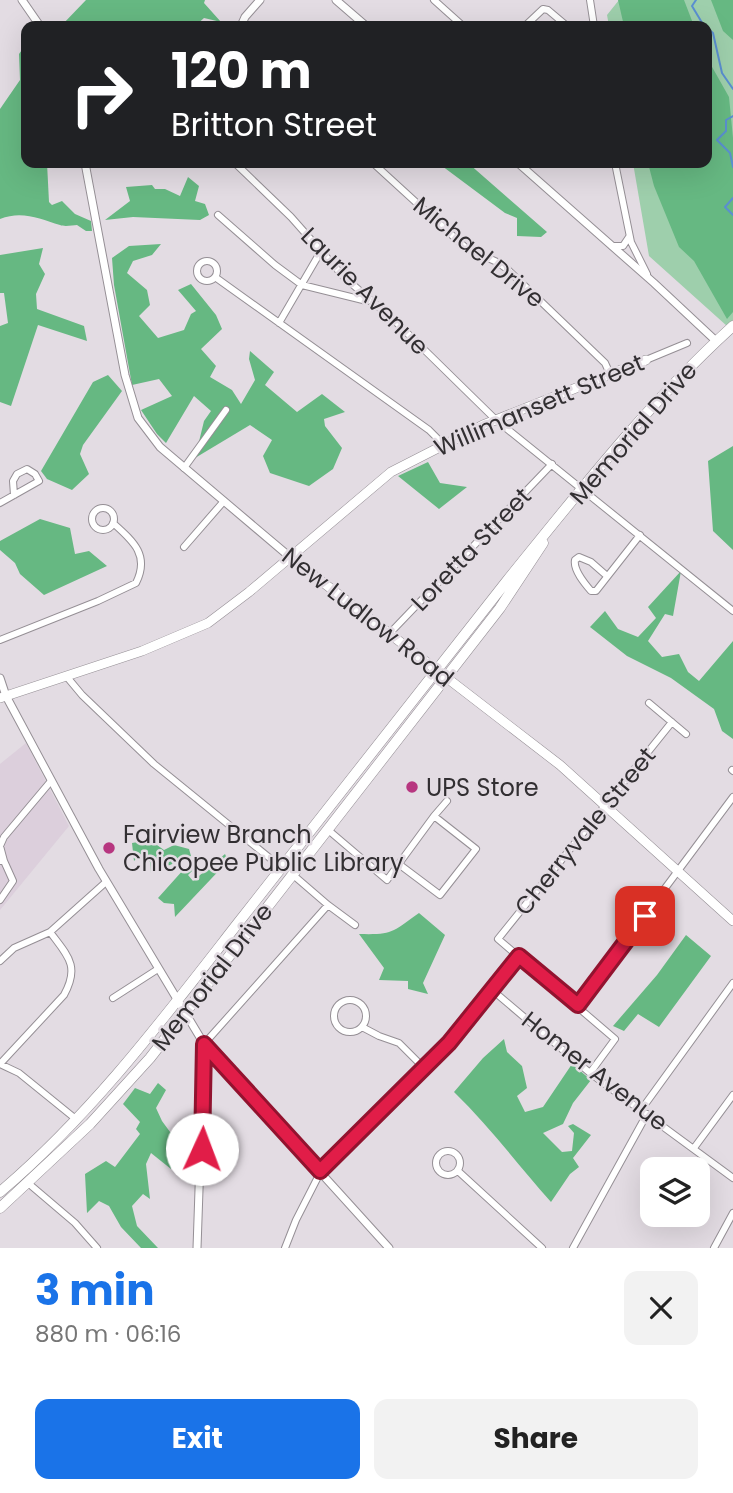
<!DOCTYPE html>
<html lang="en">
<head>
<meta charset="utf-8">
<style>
	body { margin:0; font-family:Poppins,sans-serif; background:#f2f2f2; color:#222; height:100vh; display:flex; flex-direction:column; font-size:26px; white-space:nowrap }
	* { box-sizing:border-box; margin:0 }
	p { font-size:23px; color:#767676 }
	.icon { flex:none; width:38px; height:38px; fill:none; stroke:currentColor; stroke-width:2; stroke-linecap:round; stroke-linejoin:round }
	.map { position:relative; height:1248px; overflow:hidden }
	.details { display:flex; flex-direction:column; background:#fff; flex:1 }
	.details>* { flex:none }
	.hud { position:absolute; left:21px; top:21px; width:691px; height:147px; border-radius:14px; box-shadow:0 7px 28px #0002; background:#202124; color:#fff; overflow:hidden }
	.fabs { position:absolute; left:640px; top:1157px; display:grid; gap:14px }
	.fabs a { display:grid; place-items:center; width:70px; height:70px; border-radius:14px; background:#fff; box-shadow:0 7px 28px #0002; font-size:35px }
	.pin { position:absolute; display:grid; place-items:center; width:60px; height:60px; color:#fff; margin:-30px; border-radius:14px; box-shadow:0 4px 10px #0006 }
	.me { position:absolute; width:77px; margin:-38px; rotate:2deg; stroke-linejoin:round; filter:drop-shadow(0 0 5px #0008) }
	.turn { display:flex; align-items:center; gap:24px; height:147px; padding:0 35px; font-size:32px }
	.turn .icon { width:91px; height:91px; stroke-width:2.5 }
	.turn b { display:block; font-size:49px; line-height:60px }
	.round { display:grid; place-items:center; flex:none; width:74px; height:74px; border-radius:14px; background:#f2f2f2 }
	.summary { display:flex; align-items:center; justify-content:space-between; height:119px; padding:0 35px }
	h1 { font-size:42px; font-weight:700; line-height:52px; color:#1a73e8 }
	.button { display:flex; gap:14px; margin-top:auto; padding:14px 35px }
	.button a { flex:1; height:80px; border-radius:14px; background:#1a73e8; color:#fff; font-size:28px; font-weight:700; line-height:80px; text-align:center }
	.button a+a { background:#f2f2f2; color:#222 }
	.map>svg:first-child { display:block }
</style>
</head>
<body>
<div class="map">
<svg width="733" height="1248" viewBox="0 0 733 1248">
	<rect width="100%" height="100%" fill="#e3dce3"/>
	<path fill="#dccfdc" d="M26 743 69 826 0 910V764Z"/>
	<path fill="#9ecfac" d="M619 0H733V320L727 326 649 256 633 163H707V26H609L607 15Z"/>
	<path fill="#66b882" d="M86 0H205L204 3 221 22 204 18 195 26H61Z
		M618 0H684L694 26H624Z
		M711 0H733V40L723 31Z
		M26 44V163H47L49 202 52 205 62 201 75 214 91 221 92 231H86L77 225C73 225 65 227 60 225 40 219 22 210 0 219V109L20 80 19 54Z
		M707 58 729 97 733 138V312L727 319 694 261 679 247 654 186 648 163H707Z
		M438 163H468L547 232 541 237 517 236V218L505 213Z
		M188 177 199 186 195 201 205 204 209 215 200 220 133 217 105 220 130 201 126 187 152 185 155 189H165L180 196Z
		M161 244 152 255 133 261 127 273 147 290 150 305 139 316 158 338 184 330 191 314 196 311 178 290 191 284 216 315 222 329 201 349 216 366 210 377 232 390 241 404 255 380 249 359 250 351 274 372 265 385 297 412 322 394 345 412 324 419 325 426 342 448 333 469 309 486 270 473 263 456 272 440 250 425 195 458 204 421 211 411 194 396 166 443 157 434 141 410 172 396 159 379 132 385 114 285 112 258 129 246Z
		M43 248 39 264 45 274 36 294 37 309 84 326 87 341 38 325 11 406 0 402V326L8 323 4 293H0V255Z
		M108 375 122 391 83 445 80 454 89 474 72 490 47 479 41 471 93 382Z
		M733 446V550L713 531 708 461Z
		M428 462 440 483 467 487 439 509 398 476Z
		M40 519 70 528 75 554 89 551 107 566 44 595 20 574 15 563 0 550V541Z
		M681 571 673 616 665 614 648 641 662 657 679 654 688 672 699 681 733 641V739L722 731 714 709 671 678 627 656 590 627 605 611 618 629 638 637 656 618 648 607Z
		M150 840 164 850 174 845 189 849 191 856 151 873 150 862 142 853 134 861 132 843Z
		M225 854 228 861 175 917 174 904 164 903 158 898 193 859 198 865 188 875 193 881Z
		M419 913 445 935 423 983 428 994 408 989V981L379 980 384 968 359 934C393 935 392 932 419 913Z
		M686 935 711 956 659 1027 638 1014 624 1031 613 1026 657 975Z
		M504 1039 507 1052 522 1066 527 1088 517 1096 525 1112 543 1107 572 1064 591 1080 573 1103 563 1124 543 1133 562 1152 572 1151 574 1133 568 1126 573 1124 591 1135 573 1158 579 1167 570 1174 551 1202C518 1165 490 1127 454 1092L483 1058Z
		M158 1083 166 1090 156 1108 162 1121 173 1136 195 1131V1151L171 1149V1169L151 1153 146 1164 150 1199 143 1194 132 1206 137 1226 158 1248H141L121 1227 109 1206 99 1201 87 1213 85 1174 106 1161 115 1167 140 1134 136 1129 140 1122 123 1104 135 1088 150 1094Z"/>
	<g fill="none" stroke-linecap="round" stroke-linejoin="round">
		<path stroke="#5a8fd0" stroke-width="2" d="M696 0 692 6 704 26
			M707 28 713 33 722 73 733 89
			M733 116 726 120V131L717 140 730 153 733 167
			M733 198 725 207 733 215"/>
		<g stroke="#958f95" stroke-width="8">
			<path id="minor" d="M434 0 463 26
				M590 0 594 26
				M525 26 543 9 548 10 567 26
				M235 163 291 217 344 277 398 324 496 420 733 611
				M373 163 466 248 497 262 507 269 605 363 610 374
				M615 163 631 242 647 274
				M218 215 275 265 302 285 367 301
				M612 246H623L629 237
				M197 271a10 10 0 1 1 20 0a10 10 0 1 1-20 0Z
				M215 277 429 430 443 444
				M279 323 321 251
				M646 360 687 343
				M184 468 226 410
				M0 503 39 481 35 474 27 469 17 474 13 481 14 495
				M92 519a11 11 0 1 1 22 0a11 11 0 1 1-22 0Z
				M184 547 224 501
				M607 576 591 562 579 557 575 560C573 570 585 584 591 591H596L640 535
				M390 633 552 464
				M0 640 98 601 136 583C150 555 133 541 113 523
				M67 677 82 695 154 764 282 868
				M649 703 686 734
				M732 770 733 771
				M434 816 447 801
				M327 829 387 880 434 816 476 849 440 895 400 865
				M0 861H4L0 846 4 837 51 781
				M292 874 328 905 355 925
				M0 900 13 881 4 861
				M0 961 14 948 50 932 106 882
				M491 989 590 1073 733 1178
				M113 998 158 969
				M334 1016a16 16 0 1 1 32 0a16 16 0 1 1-32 0Z
				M578 1005 733 797
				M362 1027 379 1036 399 1043 425 1069
				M204 1044 328 905
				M0 1064 64 995C80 966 68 956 50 932
				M0 1064 19 1073 77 1120
				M590 1073 615 1039 498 939 672 722
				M641 1110 733 983
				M694 1148 733 1095
				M436 1163a12 12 0 1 1 24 0a12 12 0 1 1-24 0Z
				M458 1171 542 1248
				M28 1183 75 1223 97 1248
				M285 1248 296 1220 321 1171 449 1043 519 956
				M573 1248 647 1114
				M714 1248 733 1213"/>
		</g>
		<g stroke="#958f95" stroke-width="9">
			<path id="tertiary" d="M22 0 40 26
				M336 0 366 26
				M241 26 245 17 260 0
				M85 163 125 375 138 418 160 447 290 557
				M518 163 654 283 716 341
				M0 678 6 696 99 869 204 1044 389 1248
				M197 1248 204 1044"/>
		</g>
		<g stroke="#958f95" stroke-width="10">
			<path id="secondary" d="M290 557 560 765 733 921
				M0 698 142 651 208 623 249 592 391 472 483 425 646 360"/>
		</g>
		<g stroke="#958f95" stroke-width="11">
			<path id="primary" d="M0 1192C92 1114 164 1018 238 923 327 809 416 695 506 582 578 493 648 403 733 326
				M0 1208 90 1124 150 1058 500 608 543 543"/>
		</g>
		<use href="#minor" stroke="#fff" stroke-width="6"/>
		<use href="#tertiary" stroke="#fff" stroke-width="7"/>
		<use href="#secondary" stroke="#fff" stroke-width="9"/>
		<use href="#primary" stroke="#fff" stroke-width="10"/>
	</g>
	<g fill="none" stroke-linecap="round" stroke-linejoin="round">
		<g stroke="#92132f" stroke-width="18">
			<path id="route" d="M202 1149 204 1044 320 1171 449 1043 519 956 578 1005 645 916"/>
		</g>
		<use href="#route" stroke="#e11d48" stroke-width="12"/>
	</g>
	<g fill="#b73680" stroke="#e3dce3" stroke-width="2.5">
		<circle cx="412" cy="787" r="7"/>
		<circle cx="109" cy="848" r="7"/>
	</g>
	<g text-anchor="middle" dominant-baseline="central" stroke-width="5" stroke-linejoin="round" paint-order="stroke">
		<g font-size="24" fill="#322f32" stroke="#e3dce3">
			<text transform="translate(479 252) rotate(39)">Michael Drive</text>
			<text transform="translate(365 291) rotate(45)">Laurie Avenue</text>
			<text transform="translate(539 405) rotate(-23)">Willimansett Street</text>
			<text transform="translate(633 433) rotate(-49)">Memorial Drive</text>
			<text transform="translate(471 549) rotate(-46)">Loretta Street</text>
			<text transform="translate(368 617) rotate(38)">New Ludlow Road</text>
			<text transform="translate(585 831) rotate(-51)">Cherryvale Street</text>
			<text transform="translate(212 977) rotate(-52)">Memorial Drive</text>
			<text transform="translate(595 1071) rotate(38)">Homer Avenue</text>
		</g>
		<g font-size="24" fill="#322f32" stroke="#e3dce3" text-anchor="start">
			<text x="426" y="787">UPS Store</text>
			<text x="123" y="834">Fairview Branch<tspan x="123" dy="28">Chicopee Public Library</tspan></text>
		</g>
	</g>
</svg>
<div class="fabs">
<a><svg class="icon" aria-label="layers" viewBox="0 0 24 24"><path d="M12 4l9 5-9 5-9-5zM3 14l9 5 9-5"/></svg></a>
</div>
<div class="pin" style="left:645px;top:916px;background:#d93025"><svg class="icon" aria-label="arrive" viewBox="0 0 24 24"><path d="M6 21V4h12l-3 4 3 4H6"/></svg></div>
<svg class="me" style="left:202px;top:1149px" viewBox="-20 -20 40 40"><circle r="19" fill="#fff"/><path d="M0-13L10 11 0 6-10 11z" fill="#e11d48"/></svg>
<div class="hud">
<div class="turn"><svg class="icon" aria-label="right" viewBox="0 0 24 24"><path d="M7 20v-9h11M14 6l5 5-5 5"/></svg><div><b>120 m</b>Britton Street</div></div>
</div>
</div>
<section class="details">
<div class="summary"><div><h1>3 min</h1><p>880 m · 06:16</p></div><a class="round"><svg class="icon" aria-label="close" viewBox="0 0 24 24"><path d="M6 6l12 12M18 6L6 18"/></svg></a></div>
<div class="button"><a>Exit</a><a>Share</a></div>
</section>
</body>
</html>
